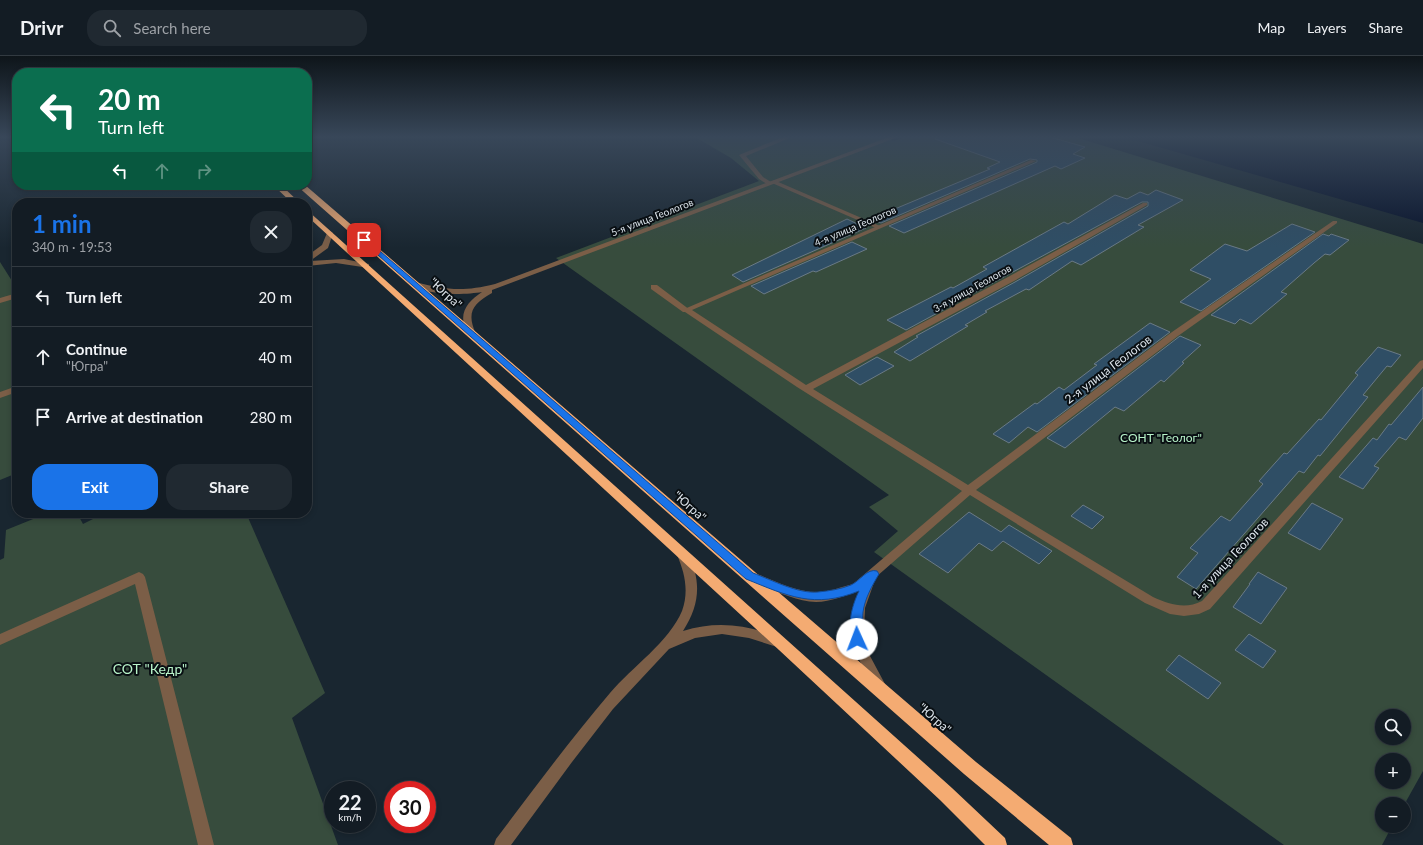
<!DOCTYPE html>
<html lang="en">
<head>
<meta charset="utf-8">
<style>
	body { margin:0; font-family:Lato,sans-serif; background:#202931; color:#f1f3f6; height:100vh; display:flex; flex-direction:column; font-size:15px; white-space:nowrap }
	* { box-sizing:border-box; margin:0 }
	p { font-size:13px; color:#9da1a6 }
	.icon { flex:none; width:22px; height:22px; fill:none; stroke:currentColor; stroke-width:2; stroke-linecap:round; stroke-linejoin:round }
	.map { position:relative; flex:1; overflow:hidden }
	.drawer { position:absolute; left:12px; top:142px; width:300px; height:320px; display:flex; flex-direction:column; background:#131c24; border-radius:16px; box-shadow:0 2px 6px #0003,0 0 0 1px #323a41 }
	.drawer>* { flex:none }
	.banner { position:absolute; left:12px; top:12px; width:300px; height:122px; border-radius:16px; box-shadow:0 2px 6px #0003,0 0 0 1px #323a41; background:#0b6e4f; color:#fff; overflow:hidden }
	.tools { position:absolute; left:1375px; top:653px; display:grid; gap:8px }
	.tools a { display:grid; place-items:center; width:36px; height:36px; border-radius:50%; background:#131c24; box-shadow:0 2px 6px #0003,0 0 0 1px #323a41; font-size:20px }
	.speed { position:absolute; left:324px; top:725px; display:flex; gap:8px; font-size:20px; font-weight:700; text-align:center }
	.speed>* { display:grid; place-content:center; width:52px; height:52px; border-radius:50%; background:#131c24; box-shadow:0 2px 6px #0003,0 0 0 1px #323a41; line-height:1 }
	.speed small { font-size:10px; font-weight:400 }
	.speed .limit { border:6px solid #d22; background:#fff; color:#111 }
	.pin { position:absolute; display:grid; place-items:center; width:34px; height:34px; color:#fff; margin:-17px; border-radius:8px; box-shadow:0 2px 6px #0006 }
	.me { position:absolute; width:44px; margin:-22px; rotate:358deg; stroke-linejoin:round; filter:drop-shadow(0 0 3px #0008) }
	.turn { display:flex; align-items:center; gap:14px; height:84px; padding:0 20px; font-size:18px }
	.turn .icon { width:52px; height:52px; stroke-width:2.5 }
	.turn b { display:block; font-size:28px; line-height:34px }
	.lanes { display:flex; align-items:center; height:38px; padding:0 20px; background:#0003; justify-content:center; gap:20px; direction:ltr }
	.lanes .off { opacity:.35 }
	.round { display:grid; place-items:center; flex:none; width:42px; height:42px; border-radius:16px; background:#202931 }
	.overview { display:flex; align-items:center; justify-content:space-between; height:68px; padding:0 20px }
	h1 { font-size:24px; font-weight:700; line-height:30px; color:#1a73e8 }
	.action { display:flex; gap:8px; margin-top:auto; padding:8px 20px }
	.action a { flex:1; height:46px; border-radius:16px; background:#1a73e8; color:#fff; font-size:16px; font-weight:700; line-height:46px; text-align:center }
	.action a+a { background:#202931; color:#f1f3f6 }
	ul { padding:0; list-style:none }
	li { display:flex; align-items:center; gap:12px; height:60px; padding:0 20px; border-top:1px solid #323a41 }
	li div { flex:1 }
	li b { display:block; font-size:15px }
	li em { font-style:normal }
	header { display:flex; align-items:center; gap:24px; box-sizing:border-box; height:56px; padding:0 20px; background:#131c24; border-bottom:1px solid #323a41 }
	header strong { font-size:19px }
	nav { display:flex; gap:22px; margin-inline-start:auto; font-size:14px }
	.search { width:280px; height:36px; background:#202931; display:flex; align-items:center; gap:10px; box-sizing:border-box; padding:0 14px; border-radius:16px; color:#9da1a6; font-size:15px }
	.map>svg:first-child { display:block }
</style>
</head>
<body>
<header>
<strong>Drivr</strong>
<div class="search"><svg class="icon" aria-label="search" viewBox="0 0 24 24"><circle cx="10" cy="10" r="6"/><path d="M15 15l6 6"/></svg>Search here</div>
<nav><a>Map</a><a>Layers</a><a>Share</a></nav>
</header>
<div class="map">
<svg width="1423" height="789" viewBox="0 0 1423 789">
	<rect width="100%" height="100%" fill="#192630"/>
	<path fill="#374c3d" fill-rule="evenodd" d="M695 81H884L894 85 905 81H1075L1423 188V715L1404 749 1382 748V770H1392L1382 789H1284L874 496 898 475 869 451 889 439 556 202 759 125 731 102ZM1382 660H1404V682H1382ZM1382 704H1404V726H1382Z
		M0 206 12 225 17 227V417L0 424Z
		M48 457H77L83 468 105 457H246L325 637 292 662 338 789H0V504L4 502 6 474Z"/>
	<path fill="#08132c" d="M1124 81H1423V167Z"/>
	<path fill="#2f4e65" stroke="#6a7a86" d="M936 81H1050L1085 91 1073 98 1085 102 1061 113 1055 110 904 177 889 170 1037 106V104L1030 103 881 167 871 163 990 113 987 112 1000 106 935 83Z
		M1156 134 1183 144 1138 169 1144 171 1081 209 1072 205 1029 234 1026 233 985 255 987 256 965 269 968 270 910 305 894 296 918 281 916 280 1015 226 1148 150V146H1142L906 274 887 264 951 231 953 232 987 213 983 211 1064 166 1068 168 1115 139 1127 143 1140 136 1148 139Z
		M847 163 866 172 743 226 732 219Z
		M1292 168 1315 176 1201 255 1180 246 1211 223 1190 214 1225 188 1247 195Z
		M1323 178 1329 180 1331 178 1349 184 1330 199 1325 198 1314 207 1281 236 1287 238 1251 268 1240 263 1235 268 1211 259Z
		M852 186 867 193 816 216 813 215 764 238 751 230Z
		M1150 267 1170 276 1037 376 1028 371 1009 387 993 378 1035 347 1037 348 1059 331 1064 334 1097 309 1094 308Z
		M1180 280 1201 289 1182 306 1184 307 1164 326 1161 324 1124 355 1115 351 1065 392 1047 382Z
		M1378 291 1401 299 1391 311 1387 310 1363 339 1368 341 1320 400 1318 399 1304 417 1299 415 1196 533 1177 521 1198 497 1190 492 1221 460 1230 465 1263 428 1259 425 1284 397 1287 398 1319 363 1321 364 1358 319 1355 317Z
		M877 301 894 310 860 329 845 319Z
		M1423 331V362L1406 384 1399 381 1374 410 1379 412 1363 433 1339 421 1373 382 1377 384 1389 368 1391 369Z
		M1312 447 1343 463 1320 494 1288 477Z
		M1083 449 1104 461 1092 473 1071 460Z
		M969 456 1001 476 1009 469 1052 495 1039 508 1003 485 992 495 979 487 948 517 919 498Z
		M1258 516 1287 532 1261 568 1233 551 1250 528H1249Z
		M1249 578 1276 595 1263 612 1235 594Z
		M1179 599 1221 627 1208 643 1166 614Z"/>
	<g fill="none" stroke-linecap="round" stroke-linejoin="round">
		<path fill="#7b5e47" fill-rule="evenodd" d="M783 81H792L746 100 763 121 771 126 776 125 880 170V172H876L772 127 767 128 759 123 739 99Z
			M651 229H657L690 254 686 256H683L651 233Z
			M17 237V242L0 247V242Z
			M139 516 143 518 145 521 214 789H198L135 528 0 589V578Z"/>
		<path fill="#7b5e47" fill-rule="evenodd" d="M889 81H898L492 234V237C473 248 466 256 476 278L475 280 472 281C468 279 468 278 466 274 458 257 468 245 482 236 465 239 425 240 411 228L415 226C446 234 463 236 495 228Z
			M1031 104 1036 105 692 254 806 329 1008 221 1143 147H1147V149L1014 225 813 333 968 429 1172 276 1333 165H1337V167L1178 280 976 434 1153 541C1169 548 1185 554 1202 545L1420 305 1423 304V312L1210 553 1199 558 1184 560 1170 558 1145 547 970 439 876 521 865 552 864 576 870 600 885 628 883 632 878 634 873 632C856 599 842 572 859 535 846 539 831 546 816 546 795 545 773 534 753 526L751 523 753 520 757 518C776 525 796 536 817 536 829 536 841 531 853 528L962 435 797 331 682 254Z
			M330 175 333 177 328 192 310 205 344 203 369 208V212L336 207 307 210V200L322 189 327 177Z
			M17 330V336L0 342V336Z
			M683 495 687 496C702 524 700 549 683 575 718 564 748 569 781 582L783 586 781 590 777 591 749 582 722 578 695 582 669 593 613 653 572 706 511 789H494L496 783C533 734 570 684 610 637 632 611 669 586 682 555 689 536 685 517 677 499L679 496Z"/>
		<path fill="#f4ab72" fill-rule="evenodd" d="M273 129H281L300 147H292Z
			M296 129H305L976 706 1071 782 1073 789H1049L964 718Z
			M307 154 952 732 1005 782 1007 789H985L940 744 779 594 307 160Z"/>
	</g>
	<linearGradient id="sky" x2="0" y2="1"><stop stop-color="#0e151a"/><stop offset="0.42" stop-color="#384759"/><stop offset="1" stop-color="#384759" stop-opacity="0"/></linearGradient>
	<rect width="1423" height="192" fill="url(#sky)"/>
	<path fill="#1a73e8" stroke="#114b97" d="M362 183H366L753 517C772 524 798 538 818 536 829 535 841 533 851 529 860 525 867 512 877 515L879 518C872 530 865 542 863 556 862 565 865 578 861 587L857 588 853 587C846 572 852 549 859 535 814 553 788 540 746 523L362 185Z"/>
	<g text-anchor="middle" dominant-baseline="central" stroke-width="4" stroke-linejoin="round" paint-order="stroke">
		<g font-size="10" fill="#dde5ec" stroke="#090f13">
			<text transform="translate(652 161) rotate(-21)">5-я улица Геологов</text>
			<text transform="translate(855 170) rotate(-23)">4-я улица Геологов</text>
			<text transform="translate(972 232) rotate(-29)">3-я улица Геологов</text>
		</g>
		<g font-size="12" fill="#dde5ec" stroke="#090f13">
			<text transform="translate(446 237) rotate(42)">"Югра"</text>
			<text transform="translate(1108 313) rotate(-37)">2-я улица Геологов</text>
			<text transform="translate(690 450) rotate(41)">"Югра"</text>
			<text transform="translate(1230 502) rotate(-47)">1-я улица Геологов</text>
			<text transform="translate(935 662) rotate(41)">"Югра"</text>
		</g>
		<g font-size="12" fill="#b8f3c9" stroke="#090f13">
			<text x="1161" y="381">СОНТ "Геолог"</text>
		</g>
		<g font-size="14" fill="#b8f3c9" stroke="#090f13">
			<text x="150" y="612">СОТ "Кедр"</text>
		</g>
	</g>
</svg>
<div class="tools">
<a><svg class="icon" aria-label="search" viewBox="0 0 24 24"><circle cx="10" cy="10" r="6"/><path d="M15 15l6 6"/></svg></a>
<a>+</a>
<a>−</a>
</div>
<div class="speed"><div>22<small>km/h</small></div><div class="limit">30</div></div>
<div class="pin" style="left:364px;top:184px;background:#d93025"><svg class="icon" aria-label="arrive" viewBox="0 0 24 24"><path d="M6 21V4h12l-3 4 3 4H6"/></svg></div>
<svg class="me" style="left:857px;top:583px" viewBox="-20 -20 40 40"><circle r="19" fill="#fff"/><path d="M0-13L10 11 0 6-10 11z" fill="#1a73e8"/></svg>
<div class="banner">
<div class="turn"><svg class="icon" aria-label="left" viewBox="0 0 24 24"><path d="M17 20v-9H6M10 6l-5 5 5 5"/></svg><div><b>20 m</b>Turn left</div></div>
<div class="lanes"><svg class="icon" aria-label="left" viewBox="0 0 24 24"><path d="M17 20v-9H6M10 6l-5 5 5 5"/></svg><svg class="icon off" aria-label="ahead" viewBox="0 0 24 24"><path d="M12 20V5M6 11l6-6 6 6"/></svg><svg class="icon off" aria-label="right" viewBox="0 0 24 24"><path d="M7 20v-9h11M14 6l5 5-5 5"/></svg></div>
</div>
<section class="drawer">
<div class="overview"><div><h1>1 min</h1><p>340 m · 19:53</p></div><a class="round"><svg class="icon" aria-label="close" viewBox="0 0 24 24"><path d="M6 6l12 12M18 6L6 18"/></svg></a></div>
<ul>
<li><svg class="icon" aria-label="left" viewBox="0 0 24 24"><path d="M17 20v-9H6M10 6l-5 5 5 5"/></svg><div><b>Turn left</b></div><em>20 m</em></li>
<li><svg class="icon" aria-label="ahead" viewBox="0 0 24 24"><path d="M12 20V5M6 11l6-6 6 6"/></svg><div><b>Continue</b><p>&quot;Югра&quot;</p></div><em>40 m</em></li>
<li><svg class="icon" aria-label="arrive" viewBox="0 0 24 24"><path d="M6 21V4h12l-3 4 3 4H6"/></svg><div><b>Arrive at destination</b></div><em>280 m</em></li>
</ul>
<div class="action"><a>Exit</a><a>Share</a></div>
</section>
</div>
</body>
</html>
